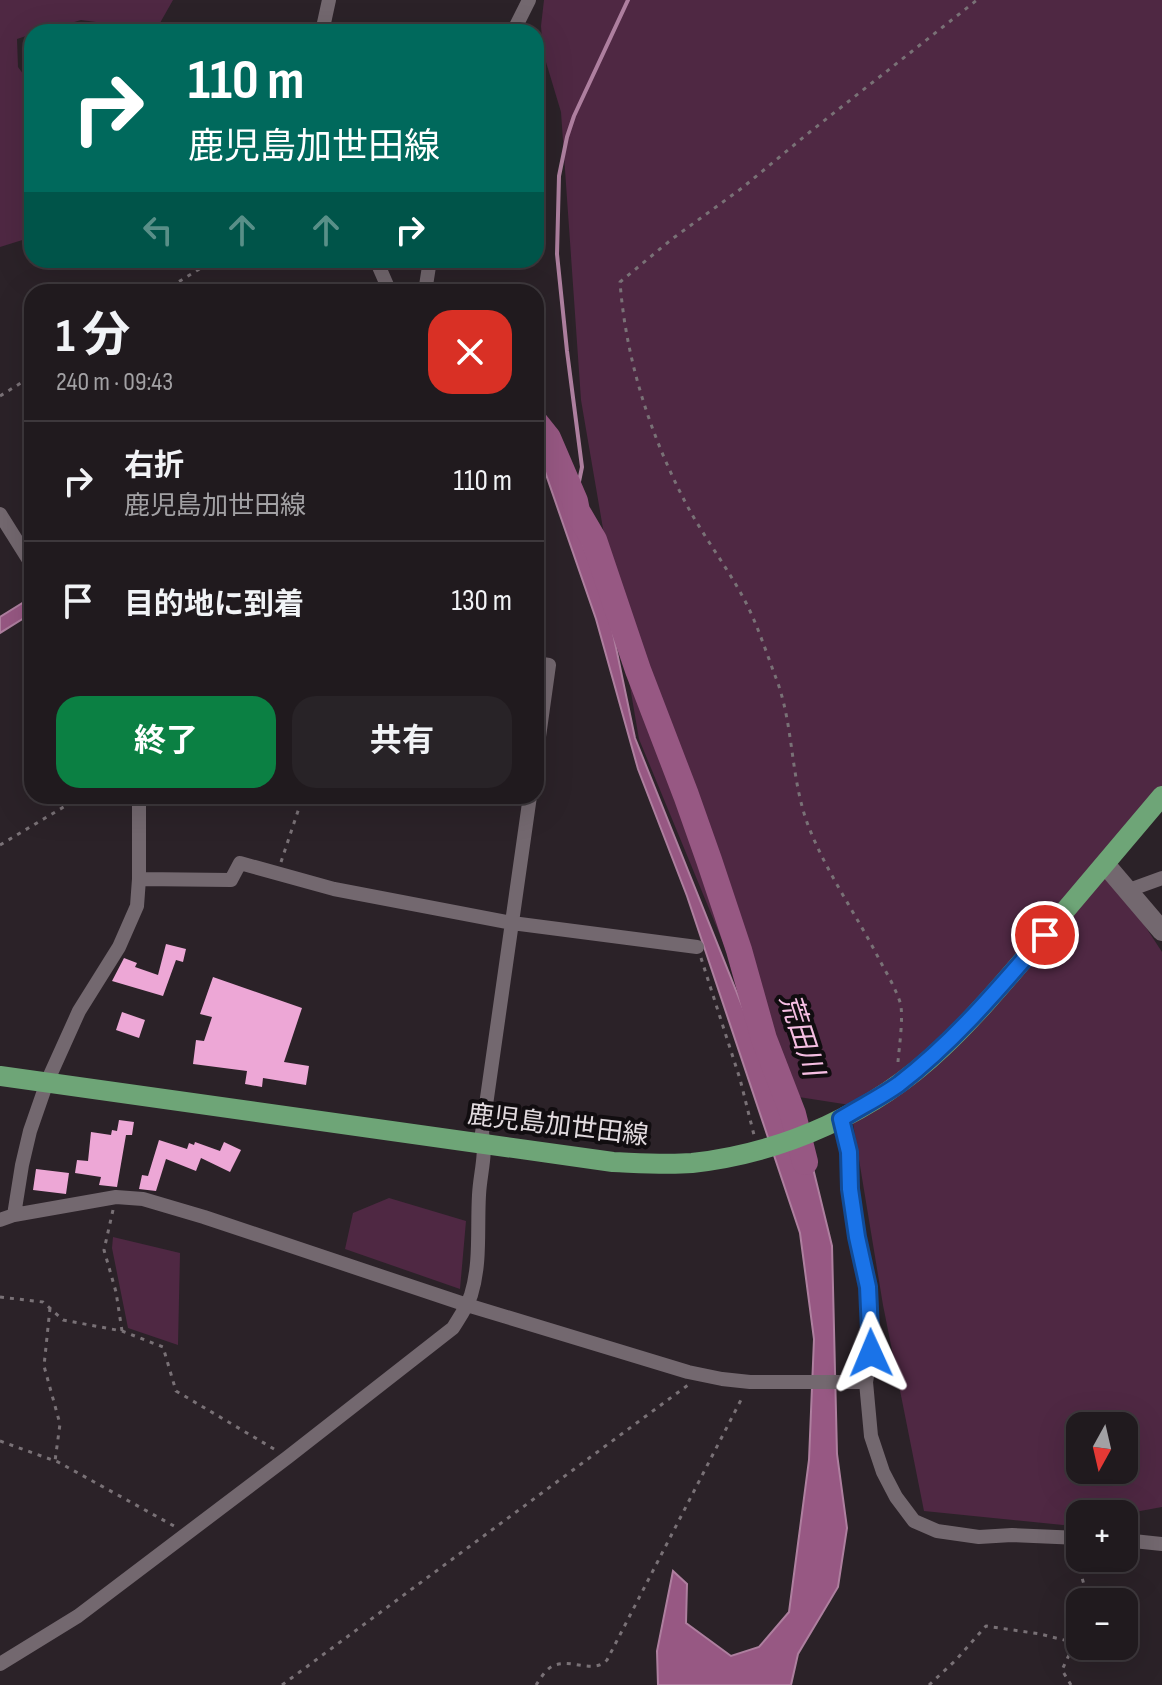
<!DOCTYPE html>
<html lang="ja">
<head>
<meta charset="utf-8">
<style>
	body { margin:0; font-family:"Sofia Sans Condensed","Noto Sans JP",sans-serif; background:#282327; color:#f1f3f6; height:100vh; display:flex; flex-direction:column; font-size:30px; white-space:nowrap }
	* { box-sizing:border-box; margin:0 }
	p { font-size:26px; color:#a2a1a4 }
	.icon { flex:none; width:44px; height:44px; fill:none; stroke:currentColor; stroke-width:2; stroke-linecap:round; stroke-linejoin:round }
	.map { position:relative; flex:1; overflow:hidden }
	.drawer { position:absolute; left:24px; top:284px; width:520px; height:520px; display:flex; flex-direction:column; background:#201a1e; border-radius:24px; box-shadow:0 8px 32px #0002,0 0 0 2px #3d383c }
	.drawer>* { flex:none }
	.guide { position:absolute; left:24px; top:24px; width:520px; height:244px; border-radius:24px; box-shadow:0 8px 32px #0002,0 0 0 2px #3d383c; background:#00695c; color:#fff; overflow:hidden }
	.needle { width:52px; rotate:188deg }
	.tools { position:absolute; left:1066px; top:1412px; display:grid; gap:16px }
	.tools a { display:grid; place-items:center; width:72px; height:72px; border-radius:16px; background:#201a1e; box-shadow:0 8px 32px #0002,0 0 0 2px #3d383c; font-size:40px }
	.pin { position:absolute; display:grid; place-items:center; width:68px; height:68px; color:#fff; margin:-34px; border:4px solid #fff; border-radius:50%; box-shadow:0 2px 8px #0007 }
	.me { position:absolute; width:88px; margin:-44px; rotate:359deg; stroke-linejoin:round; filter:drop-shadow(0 0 6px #0008) }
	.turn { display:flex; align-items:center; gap:28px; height:168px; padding:0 32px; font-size:36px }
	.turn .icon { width:104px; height:104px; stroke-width:2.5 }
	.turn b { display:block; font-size:56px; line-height:68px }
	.lanes { display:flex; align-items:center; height:76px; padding:0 32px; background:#0003; justify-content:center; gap:40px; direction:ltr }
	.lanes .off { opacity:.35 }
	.round { display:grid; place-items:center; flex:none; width:84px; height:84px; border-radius:24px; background:#282327 }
	.head { display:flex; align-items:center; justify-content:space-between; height:136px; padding:0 32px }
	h1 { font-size:48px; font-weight:700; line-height:60px }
	.primary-button { display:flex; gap:16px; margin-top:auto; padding:16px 32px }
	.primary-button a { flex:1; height:92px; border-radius:24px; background:#0b8043; color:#fff; font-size:32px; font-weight:700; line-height:92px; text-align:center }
	.primary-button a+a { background:#282327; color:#f1f3f6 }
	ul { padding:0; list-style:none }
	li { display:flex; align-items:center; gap:24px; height:120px; padding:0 32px; border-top:2px solid #3d383c }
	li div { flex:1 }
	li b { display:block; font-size:30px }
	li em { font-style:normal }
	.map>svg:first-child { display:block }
</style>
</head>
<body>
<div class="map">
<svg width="1162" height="1685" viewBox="0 0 1162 1685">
	<rect width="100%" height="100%" fill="#2b2228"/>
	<path fill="#4f2843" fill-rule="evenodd" d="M0 0H173L156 30 81 20 40 32H32V34L17 39 18 67 32 86V237L0 247Z
		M544 0H1162V796L1105 865 1162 952V1507L1124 1514H1080V1522L1063 1525 924 1511 883 1305 850 1105 786 1095 639 739 581 400 561 112 543 52 541 26ZM1080 1426H1124V1470H1080Z
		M389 1198 466 1221 460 1289 345 1249 353 1213Z
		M113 1237 180 1253 178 1345 128 1328 112 1248Z"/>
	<path fill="#975883" stroke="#ae7f9f" stroke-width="2" d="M536 437 553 463 609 614 635 738 773 1083 812 1164 832 1246 837 1454 847 1528 838 1587 798 1654 791 1685H658L657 1651 673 1571 687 1584 686 1623 731 1656 759 1647 789 1612 809 1460 814 1339 800 1233 687 896 638 769 596 619 542 463 536 454Z
		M32 597V613L0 633V617Z"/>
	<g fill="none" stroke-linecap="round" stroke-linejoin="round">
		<path stroke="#ae7f9f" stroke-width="4" d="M575 501 582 467 567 351 557 254 559 176 567 137 574 116 628 0"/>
		<path stroke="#975883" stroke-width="26" d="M536 423 548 438 575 501 577 511 594 540 638 670 686 795 709 860 739 950 764 1039 793 1114 805 1162"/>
	</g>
	<path fill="#eda7d6" d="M166 944 186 949 183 962 176 960 163 996 112 981 124 958 137 963 135 967 158 975Z
		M213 977 302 1008 284 1062 309 1066 306 1085 263 1078 262 1087 245 1084 247 1071 193 1064 196 1040 204 1041 212 1017 200 1014Z
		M122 1012 145 1020 139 1038 116 1030Z
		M119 1120 134 1122 132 1135H126L117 1187 99 1185 101 1177 75 1173 77 1160 88 1161 91 1132 111 1135 112 1130 117 1131Z
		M159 1140 187 1149 189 1143 194 1145 195 1142 220 1151 224 1142 241 1150 230 1172 201 1158 196 1171 166 1159 156 1191 139 1189 142 1175 148 1176Z
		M36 1169 69 1173 66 1194 33 1190Z"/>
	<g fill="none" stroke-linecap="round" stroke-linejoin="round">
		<path stroke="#797176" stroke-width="3" stroke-dasharray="4 6" stroke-linecap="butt" d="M162 292 214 260
			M0 396 32 376
			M0 845 82 796
			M281 862 303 796
			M701 958 740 1079 754 1135
			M898 1062C899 1048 904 1015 900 1002 895 987 886 972 879 959 856 914 826 872 808 825 790 777 794 725 776 678 766 652 757 623 744 599 728 569 707 541 690 511 652 441 626 362 620 282L672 239 742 188 811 131 977 0
			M113 1210 104 1250 116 1292 122 1331
			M0 1297 43 1302 63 1320 122 1331 163 1347 176 1391 274 1449
			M50 1308 44 1366 60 1424 55 1461
			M0 1441 58 1462 174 1526
			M1074 1550 1089 1602
			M282 1685 688 1385
			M536 1685C541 1678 546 1668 555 1665 572 1659 594 1674 607 1660L743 1396
			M929 1685 956 1660 986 1626 1040 1634 1080 1644
			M1071 1685 1062 1670 1075 1642"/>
		<path stroke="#73686f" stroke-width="14" d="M322 32 329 0
			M513 32 529 0
			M376 260 390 292
			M425 292 430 260
			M0 514 32 565
			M536 663 549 665 536 758
			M139 879 231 880 240 863 334 889 512 923 697 947
			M1129 890 1162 878
			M841 1119 849 1152 850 1189 857 1237 868 1287 871 1353 866 1382 871 1436 883 1472 896 1497 914 1521 937 1531 979 1537 1012 1535 1080 1538
			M14 1215 22 1165 30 1131 47 1082 79 1011 119 947 137 906 139 879V796
			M0 1220 14 1215 116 1197 143 1199 204 1217 467 1305 688 1372 722 1379 750 1382H866
			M1124 1540 1162 1544
			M0 1664 78 1616 288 1457 453 1328C459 1318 467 1307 471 1295 481 1263 477 1229 479 1195 480 1174 487 1153 482 1133L530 796"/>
		<path stroke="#73686f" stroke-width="20" d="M1105 864 1162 931"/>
		<path stroke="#6ea577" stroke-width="20" d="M0 1076 613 1162C639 1163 665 1165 692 1163 784 1153 875 1112 942 1048 976 1016 1006 980 1036 945 1078 895 1120 846 1162 796"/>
	</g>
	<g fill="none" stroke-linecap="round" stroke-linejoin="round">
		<g stroke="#114b97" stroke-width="20">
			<path id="route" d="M871 1353 868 1287 857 1237 850 1189 849 1152 841 1119C860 1107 881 1097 899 1084 955 1041 999 988 1045 935"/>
		</g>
		<use href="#route" stroke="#1a73e8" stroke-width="14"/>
	</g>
	<g text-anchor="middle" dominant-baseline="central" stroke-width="8" stroke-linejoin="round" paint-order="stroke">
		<g font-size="26" fill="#e2dbdf" stroke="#110d10">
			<text transform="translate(558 1126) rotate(7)">鹿児島加世田線</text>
		</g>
		<g font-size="28" font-style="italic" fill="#f5bee2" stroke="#110d10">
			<text transform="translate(801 1035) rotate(72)">荒田川</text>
		</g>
	</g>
</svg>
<div class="tools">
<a><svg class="needle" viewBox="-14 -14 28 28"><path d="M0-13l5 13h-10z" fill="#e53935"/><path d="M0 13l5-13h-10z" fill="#a2a1a4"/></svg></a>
<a>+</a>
<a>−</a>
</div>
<div class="pin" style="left:1045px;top:935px;background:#d93025"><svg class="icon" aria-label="arrive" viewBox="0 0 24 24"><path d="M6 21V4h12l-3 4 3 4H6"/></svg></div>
<svg class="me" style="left:871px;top:1353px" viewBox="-20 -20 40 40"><path d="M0-17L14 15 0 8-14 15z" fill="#1a73e8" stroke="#fff" stroke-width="4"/></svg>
<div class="guide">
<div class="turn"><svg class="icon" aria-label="right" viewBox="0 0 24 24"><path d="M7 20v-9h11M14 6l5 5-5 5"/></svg><div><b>110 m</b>鹿児島加世田線</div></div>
<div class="lanes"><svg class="icon off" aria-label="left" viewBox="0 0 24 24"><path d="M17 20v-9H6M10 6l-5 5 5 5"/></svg><svg class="icon off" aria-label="ahead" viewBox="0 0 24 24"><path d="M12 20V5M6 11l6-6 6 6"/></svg><svg class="icon off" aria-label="ahead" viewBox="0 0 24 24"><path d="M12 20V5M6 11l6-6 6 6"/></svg><svg class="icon" aria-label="right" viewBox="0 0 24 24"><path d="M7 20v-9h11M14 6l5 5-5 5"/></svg></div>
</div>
<section class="drawer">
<div class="head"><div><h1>1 分</h1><p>240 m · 09:43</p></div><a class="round" style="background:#d93025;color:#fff"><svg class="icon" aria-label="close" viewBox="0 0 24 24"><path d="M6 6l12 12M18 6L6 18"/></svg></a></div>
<ul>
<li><svg class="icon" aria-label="right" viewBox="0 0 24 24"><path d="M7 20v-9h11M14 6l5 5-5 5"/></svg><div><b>右折</b><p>鹿児島加世田線</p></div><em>110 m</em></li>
<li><svg class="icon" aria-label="arrive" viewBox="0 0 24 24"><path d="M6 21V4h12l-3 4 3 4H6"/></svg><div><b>目的地に到着</b></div><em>130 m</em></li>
</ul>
<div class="primary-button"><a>終了</a><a>共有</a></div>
</section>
</div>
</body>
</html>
